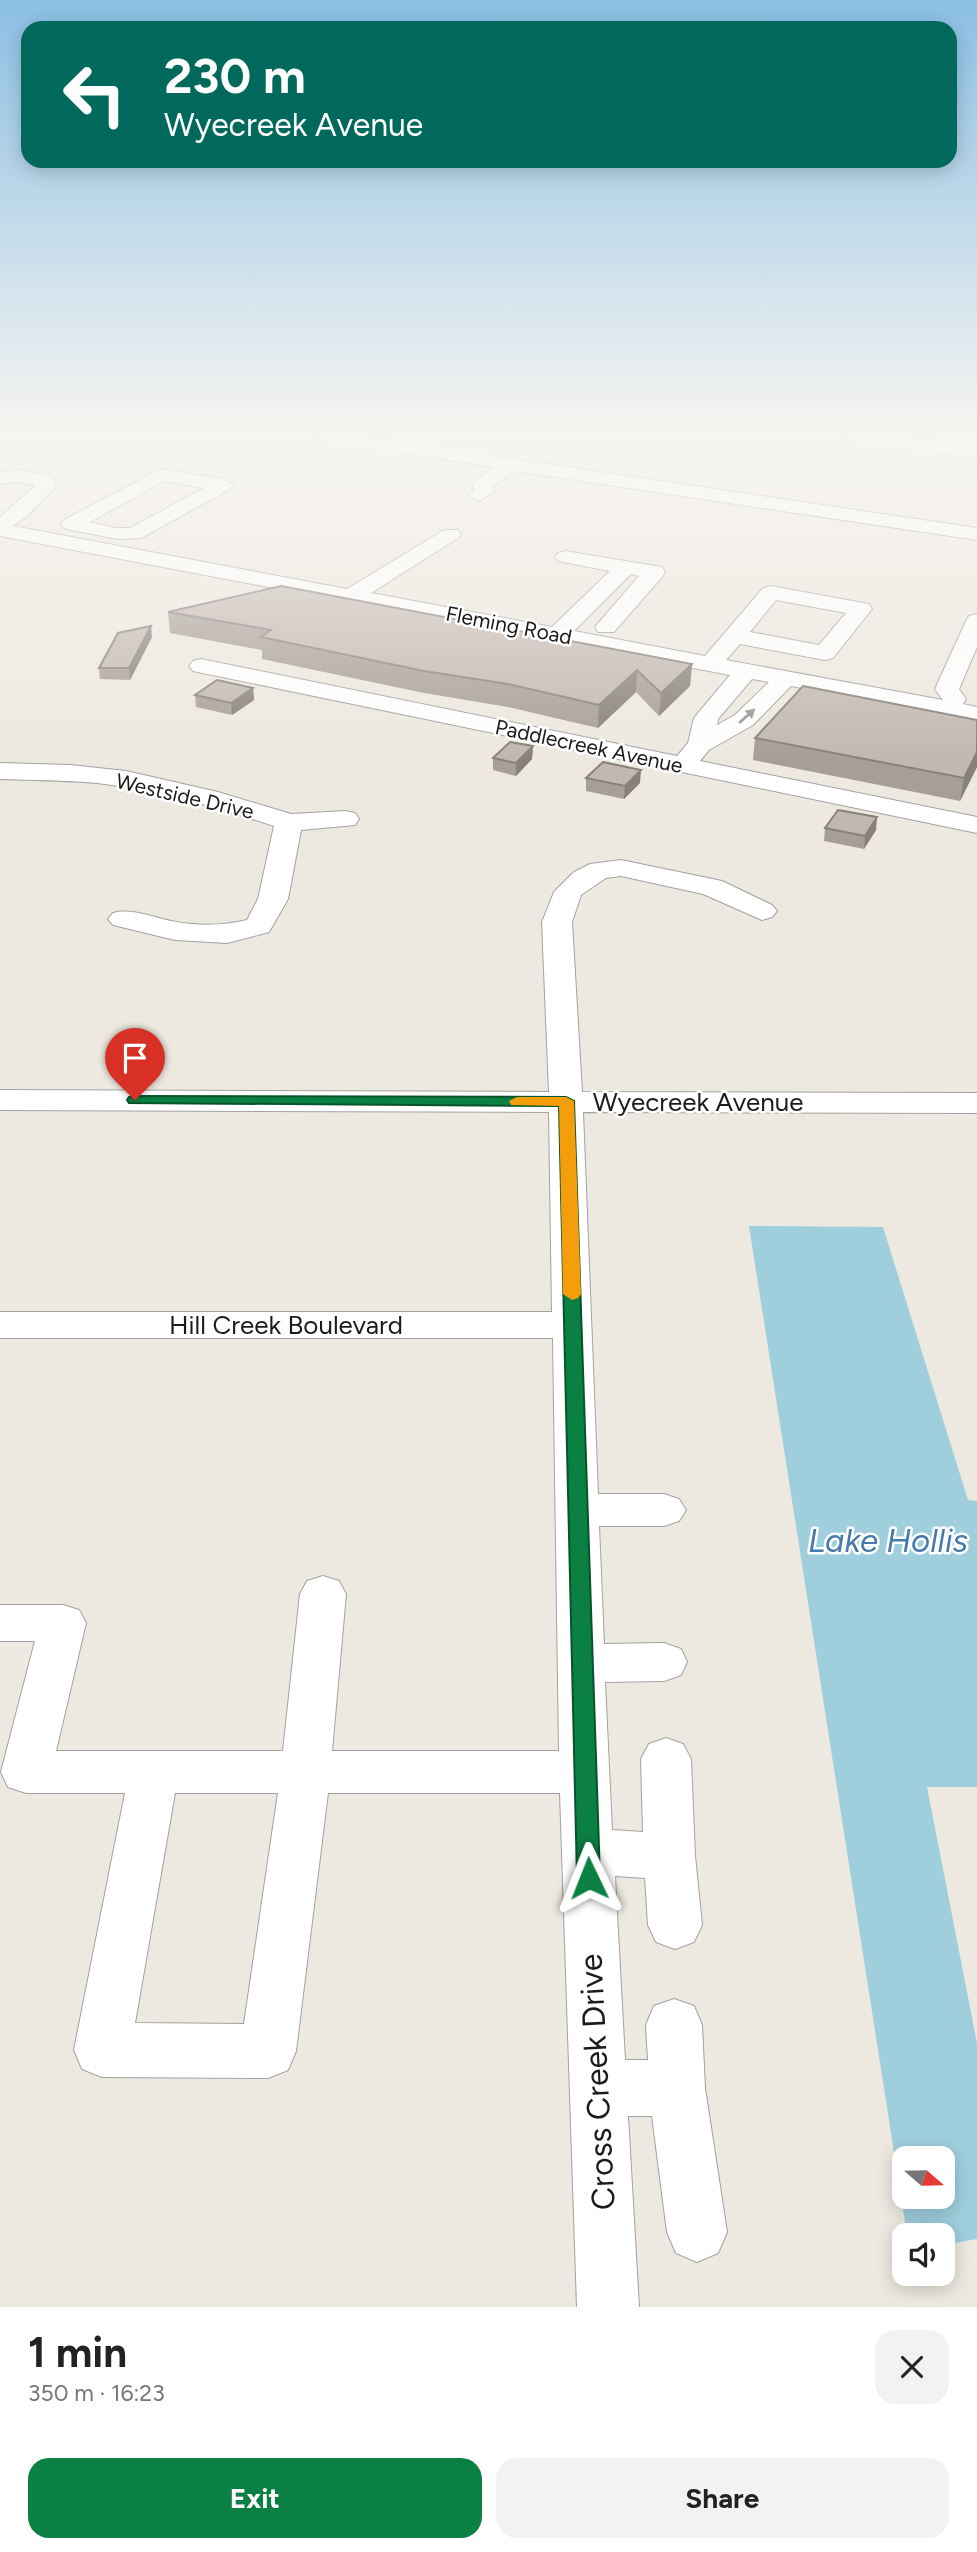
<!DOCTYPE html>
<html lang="en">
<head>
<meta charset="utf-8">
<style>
	body { margin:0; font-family:Figtree,sans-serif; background:#f2f2f2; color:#222; height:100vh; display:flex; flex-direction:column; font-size:26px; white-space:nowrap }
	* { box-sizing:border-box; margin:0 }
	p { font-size:23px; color:#767676 }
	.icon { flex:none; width:38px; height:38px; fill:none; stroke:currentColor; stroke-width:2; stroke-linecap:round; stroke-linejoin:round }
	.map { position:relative; height:2307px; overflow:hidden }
	.details { display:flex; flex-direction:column; background:#fff; flex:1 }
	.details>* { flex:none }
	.top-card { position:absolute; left:21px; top:21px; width:936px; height:147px; border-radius:21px; box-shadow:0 4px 18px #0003; background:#00695c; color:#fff; overflow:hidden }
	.needle { width:46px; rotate:110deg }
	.controls { position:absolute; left:892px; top:2146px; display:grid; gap:14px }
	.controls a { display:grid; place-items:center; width:63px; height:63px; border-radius:14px; background:#fff; box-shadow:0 4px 18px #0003; font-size:35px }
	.pin { position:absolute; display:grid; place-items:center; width:60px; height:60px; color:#fff; margin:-72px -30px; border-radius:50% 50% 50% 0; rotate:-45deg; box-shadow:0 0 7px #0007 }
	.pin .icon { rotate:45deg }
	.me { position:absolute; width:77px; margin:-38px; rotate:358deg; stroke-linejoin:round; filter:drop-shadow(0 0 5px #0008) }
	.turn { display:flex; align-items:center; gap:24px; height:147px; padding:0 28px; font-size:32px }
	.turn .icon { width:91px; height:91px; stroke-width:2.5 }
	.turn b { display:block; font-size:49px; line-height:60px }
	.round { display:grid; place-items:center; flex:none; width:74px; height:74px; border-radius:21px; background:#f2f2f2 }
	.headline { display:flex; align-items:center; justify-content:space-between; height:119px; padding:0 28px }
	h1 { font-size:42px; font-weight:700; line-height:52px }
	.button { display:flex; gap:14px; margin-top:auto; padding:14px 28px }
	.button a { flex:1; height:80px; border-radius:21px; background:#0b8043; color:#fff; font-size:28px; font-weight:700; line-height:80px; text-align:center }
	.button a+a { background:#f2f2f2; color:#222 }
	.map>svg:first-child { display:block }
</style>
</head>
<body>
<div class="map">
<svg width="977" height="2307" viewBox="0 0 977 2307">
	<rect width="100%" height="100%" fill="#ede9e0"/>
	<path fill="#9fcfdd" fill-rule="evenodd" d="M749 1226 883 1227 968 1500 977 1501V1787H927L977 2043V2239L943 2245V2235H907ZM905 2158H943V2196H905Z"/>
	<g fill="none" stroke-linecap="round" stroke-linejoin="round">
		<g stroke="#a2a2a2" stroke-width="2">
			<path id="minor" d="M313 436H359L977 528V540L515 471 492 486 494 492 479 501 469 495 474 490 472 484 494 467 322 441Z
				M843 436H895L977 446V458L852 441Z
				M161 469 223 479 233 485 230 489 141 538 118 539 71 530 64 528 61 524 64 520ZM164 481 204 488 130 528H115L90 522Z
				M17 470 52 476 55 487 27 516 13 526 347 589 444 530H458L461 534 458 538 371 593 552 627 610 571 558 561 555 557 558 553 565 551 662 567 665 572 662 577 614 632H598L595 627 639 576 631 574 574 631 705 656 763 588 771 586 869 604 872 609 833 658 825 660 740 644 726 660 943 700 935 689 966 621 969 616 977 614V647L959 689 966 699 963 704 977 707V721L791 686 753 725 709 750 700 761 977 817V833L193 671 189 666 193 661 201 659 677 756 688 743 694 718 730 675 0 536V517L35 486 17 481 0 484V472ZM776 600 846 613 819 645 750 632ZM752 679 769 682 735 715 717 725 718 719Z
				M0 763 70 765 126 771 218 792 291 814 345 811 355 813 359 819 355 825 301 830 288 899 269 932 227 943 175 940 113 925 108 919 113 913C132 908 152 917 171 921 196 926 223 926 247 920L258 899 274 826C217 807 158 790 97 783 65 780 32 780 0 779Z
				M621 860 722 881 772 905 777 911 772 917 762 920 703 894 621 876 606 878 581 895 572 922 582 1092 977 1093V1113L583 1112 598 1494H664L679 1499 686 1510 679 1521 664 1526H599L604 1644 664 1643 681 1649 687 1662 681 1675 664 1681 605 1682 612 1830 643 1832 641 1759 649 1744 666 1738 683 1744 691 1759 695 1856 702 1925 694 1942 675 1949 656 1942 648 1925 645 1878 615 1876 625 2060H648L646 2025 654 2006 674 1999 694 2006 702 2025 705 2088 727 2232 718 2253 697 2262 676 2253 667 2232 652 2116H628L639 2307H577L560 1793H328L296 2051 288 2070 268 2078 102 2077 82 2069 74 2050 125 1793H26L8 1787 1 1772 35 1641H0V1605H63L79 1610 86 1623 56 1751H283L300 1594 307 1581 323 1576 339 1581 346 1594 332 1751H559L553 1338H0V1312H552L549 1112 0 1110V1090L549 1092 542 922 554 892 574 872 590 864ZM175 1793H278L244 2024 135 2023Z"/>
		</g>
		<use href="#minor" fill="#fff" fill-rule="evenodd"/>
	</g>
	<path fill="#a79e97" d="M168 612 692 664 690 686 659 716 636 692 598 728 508 707 424 693 262 659V650L170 633Z
		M152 637 130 680 100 679 99 668Z
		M253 688 254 700 232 715 196 707 195 695Z
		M977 720V767L960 801 753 760 755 738Z
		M533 746 532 759 516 776 493 770V758Z
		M586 778 640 783 624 799 586 791Z
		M825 828 876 830 864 849 824 841Z"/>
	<path fill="#88817b" d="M151 626 152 637 130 680 129 668Z
		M692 664 690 686 659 716 661 693Z
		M637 670 636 692 598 728 599 705Z
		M253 688 254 700 232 715 231 703Z
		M533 746 532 759 516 776V763Z
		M977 752V767L960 801 964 778Z
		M641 770 640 783 624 799 625 786Z
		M877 817 876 830 864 849 865 836Z"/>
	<path fill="#c2b8b0" stroke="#88817b" stroke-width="2" d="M281 586 692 664 661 693 637 670 599 705 508 684 424 671 261 637 271 630 168 612Z
		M151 626 129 668H99L118 633Z
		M217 680 253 688 231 703 195 695Z
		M803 686 977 720V752L964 778 755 738Z
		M510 742 533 746 516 763 493 758Z
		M603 762 641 770 625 786 586 778Z
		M838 810 877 817 865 836 825 828Z"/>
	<defs><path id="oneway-solid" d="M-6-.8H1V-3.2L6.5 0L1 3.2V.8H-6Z" transform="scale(1.75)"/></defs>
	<use fill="#989898" href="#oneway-solid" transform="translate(747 716) rotate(-42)"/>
	<linearGradient id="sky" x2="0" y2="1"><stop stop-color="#8bbfe4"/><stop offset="0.57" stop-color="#f7f5f1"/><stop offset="1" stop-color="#f7f5f1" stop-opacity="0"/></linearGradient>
	<rect width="977" height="759" fill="url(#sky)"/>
	<path fill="#0b8043" stroke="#07532c" stroke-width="2" d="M135 1096 566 1097 574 1101 600 1878 597 1886 589 1889 580 1886 577 1878 559 1106 129 1103 127 1100 129 1097Z"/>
	<path fill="#f59e0b" d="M517 1097H566L574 1101 581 1294 578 1298 572 1300 563 1294 559 1106 511 1105 509 1101Z"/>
	<g text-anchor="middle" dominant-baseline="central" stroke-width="5" stroke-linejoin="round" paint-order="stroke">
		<g font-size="21" fill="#1b1b1b" stroke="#fff">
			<text transform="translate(509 625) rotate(11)">Fleming Road</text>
			<text transform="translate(589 746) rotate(12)">Paddlecreek Avenue</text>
			<text transform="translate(185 796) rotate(13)">Westside Drive</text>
		</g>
		<g font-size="26" fill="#1b1b1b" stroke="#fff">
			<text x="698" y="1102">Wyecreek Avenue</text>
			<text x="286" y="1325">Hill Creek Boulevard</text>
		</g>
		<g font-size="32" fill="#1b1b1b" stroke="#fff">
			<text transform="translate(597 2082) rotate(-93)">Cross Creek Drive</text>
		</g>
		<g font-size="33" font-style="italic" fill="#4679ac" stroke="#fff">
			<text x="888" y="1540">Lake Hollis</text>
		</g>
	</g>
</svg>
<div class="controls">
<a><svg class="needle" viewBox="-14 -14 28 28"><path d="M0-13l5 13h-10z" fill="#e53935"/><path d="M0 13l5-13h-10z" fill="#767676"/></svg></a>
<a><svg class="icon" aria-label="sound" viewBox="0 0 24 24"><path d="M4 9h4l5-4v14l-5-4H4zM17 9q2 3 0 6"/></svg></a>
</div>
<div class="pin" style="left:135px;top:1100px;background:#d93025"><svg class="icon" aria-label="arrive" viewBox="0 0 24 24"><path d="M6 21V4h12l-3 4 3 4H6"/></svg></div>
<svg class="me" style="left:589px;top:1878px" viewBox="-20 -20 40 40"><path d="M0-17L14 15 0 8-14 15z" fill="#0b8043" stroke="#fff" stroke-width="4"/></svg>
<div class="top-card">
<div class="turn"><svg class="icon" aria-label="left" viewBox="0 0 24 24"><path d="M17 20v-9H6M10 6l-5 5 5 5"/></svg><div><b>230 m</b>Wyecreek Avenue</div></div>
</div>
</div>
<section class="details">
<div class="headline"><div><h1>1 min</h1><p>350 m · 16:23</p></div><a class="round"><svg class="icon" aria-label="close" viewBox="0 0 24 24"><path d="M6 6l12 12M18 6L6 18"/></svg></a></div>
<div class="button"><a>Exit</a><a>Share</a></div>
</section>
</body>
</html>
